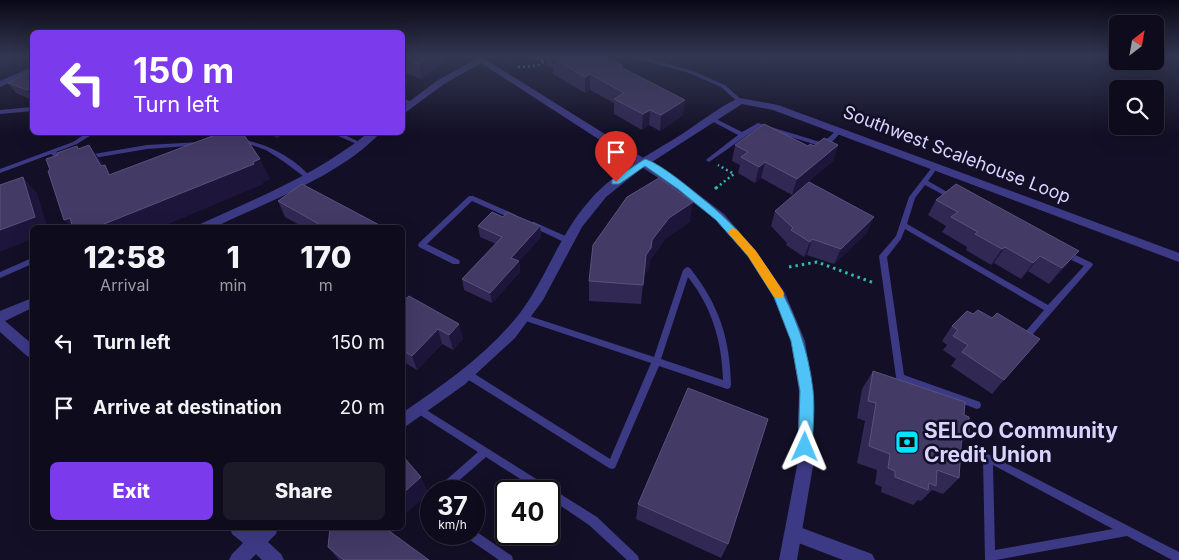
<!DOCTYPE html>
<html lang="en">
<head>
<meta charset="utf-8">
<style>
	body { margin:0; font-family:Inter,sans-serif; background:#1c1929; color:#f1f3f6; height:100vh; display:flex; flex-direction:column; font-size:19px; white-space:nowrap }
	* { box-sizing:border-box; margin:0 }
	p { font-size:16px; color:#9b9ba3 }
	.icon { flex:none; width:28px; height:28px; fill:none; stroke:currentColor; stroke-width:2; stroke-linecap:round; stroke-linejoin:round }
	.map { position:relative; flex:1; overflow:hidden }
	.details { position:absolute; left:30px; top:225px; width:375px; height:305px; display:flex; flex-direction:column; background:#0e0b1c; border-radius:8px; box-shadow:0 5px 20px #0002,0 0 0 1px #2e2b3b }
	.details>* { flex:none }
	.top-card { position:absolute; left:30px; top:30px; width:375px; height:105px; border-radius:8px; box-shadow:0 5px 20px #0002,0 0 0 1px #2e2b3b; background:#7c3aed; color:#fff; overflow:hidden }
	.needle { width:32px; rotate:31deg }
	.fabs { position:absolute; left:1109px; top:15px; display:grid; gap:10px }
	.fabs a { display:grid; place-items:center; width:55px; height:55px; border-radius:8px; background:#0e0b1c; box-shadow:0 5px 20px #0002,0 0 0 1px #2e2b3b; font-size:25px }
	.speed { position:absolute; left:420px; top:480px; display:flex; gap:10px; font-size:25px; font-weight:700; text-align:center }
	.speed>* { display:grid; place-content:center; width:65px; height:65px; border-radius:50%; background:#0e0b1c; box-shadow:0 5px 20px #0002,0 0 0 1px #2e2b3b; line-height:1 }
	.speed small { font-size:12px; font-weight:400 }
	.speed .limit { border:2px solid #111; border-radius:8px; background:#fff; color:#111 }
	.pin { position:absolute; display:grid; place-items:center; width:42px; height:42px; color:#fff; margin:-51px -21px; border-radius:50% 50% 50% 0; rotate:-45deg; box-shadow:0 0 5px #0007 }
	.pin .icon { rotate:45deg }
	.me { position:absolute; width:55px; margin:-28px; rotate:1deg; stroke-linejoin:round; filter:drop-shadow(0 0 4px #0008) }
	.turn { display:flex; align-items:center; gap:18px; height:105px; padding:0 20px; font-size:22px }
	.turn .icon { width:65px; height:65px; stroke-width:2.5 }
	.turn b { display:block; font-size:35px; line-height:42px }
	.eta { display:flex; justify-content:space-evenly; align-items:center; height:85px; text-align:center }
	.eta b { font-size:30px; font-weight:800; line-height:35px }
	.primary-button { display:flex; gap:10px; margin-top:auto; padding:10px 20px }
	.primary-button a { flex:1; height:58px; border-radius:8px; background:#7c3aed; color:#fff; font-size:20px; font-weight:800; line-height:58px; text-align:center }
	.primary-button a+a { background:#1c1929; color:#f1f3f6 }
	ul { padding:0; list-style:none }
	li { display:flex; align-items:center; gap:15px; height:65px; padding:0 20px }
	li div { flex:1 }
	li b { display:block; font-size:19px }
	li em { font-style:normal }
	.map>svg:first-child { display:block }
</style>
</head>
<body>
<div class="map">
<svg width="1179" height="560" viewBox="0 0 1179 560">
	<rect width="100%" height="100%" fill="#130f26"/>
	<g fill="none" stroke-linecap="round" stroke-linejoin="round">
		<path stroke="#2fb8b0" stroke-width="2.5" stroke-dasharray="2 3" stroke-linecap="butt" d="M532 56 543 61
			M518 67 537 66 553 56
			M716 188 734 174 718 165"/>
		<path stroke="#2fb8b0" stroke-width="3" stroke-dasharray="2.5 4" stroke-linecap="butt" d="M715 189 717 187
			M789 267 817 262 874 283"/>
		<path fill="#3d3a85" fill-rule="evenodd" d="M630 56H639L693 71 725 85 743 101 742 102H738L721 87 689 73Z
			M402 98 415 103 416 104 413 106 402 102Z
			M32 107V111L0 114V110Z
			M712 117 742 132 758 123 820 142 828 138 837 130H841L842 131 831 143 820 146 759 127 709 162 706 160 707 159 738 135 710 120V118Z
			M88 132H96L77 144 56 152 62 157 66 158V160L58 159 51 154 0 173V169L73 142Z
			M329 132H338L364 144 363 145H359Z
			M239 139C267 143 293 157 312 178L309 180 307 179 283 161 266 150 249 144 237 142 236 141Z
			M200 142 202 143V145L147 149 88 159 85 157 88 155 147 145Z
			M935 165 938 167 928 181 956 197 953 199H951L925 185 915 198 907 224 1048 305 1084 266 1061 255 1060 253 1061 251H1067L1092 263 1093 265 1026 342 1023 343 1020 342 1019 340 1020 338 1044 310 905 229 901 239 887 257 904 375 980 402 981 405 980 408 977 409 897 380 896 377 879 256 896 236 909 197 933 166Z
			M469 196H473L516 215 517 217 516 219H512L472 201 427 244 459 260 460 262 459 264H453L419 247 418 245 419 243Z
			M530 222H534L572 239 573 241 572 243H566L530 226 529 224Z
			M32 258V264L0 278V272Z
			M687 267 690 268C719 305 730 338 731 385L730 388 727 389 659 366 615 468 612 469 609 468 464 377 463 374 464 371 467 370 470 371 610 459 651 363 520 319 519 317 520 315 523 314 654 357 683 270ZM688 277C712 307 722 342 723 380L661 359Z
			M420 406 597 517 638 556 639 560H627L589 525 549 498V491H539L486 457 447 491H435L437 488 478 452 417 413 416 410 417 407Z
			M988 454 1179 552V560H1172L1127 536 996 560H985L983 458 985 455ZM993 465 1113 529 995 550Z
			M431 494V511L424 506 422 503 428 496Z
			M474 530 512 556 513 560H499L467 538 466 534H474Z"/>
		<path fill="#3d3a85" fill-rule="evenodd" d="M480 57 484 60 483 62 444 84 402 115V107L438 80Z
			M32 67V73L0 87V81Z
			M740 98 778 105 1179 253V262L773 110 742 104 641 169 606 197 582 227 543 300 515 338 464 385 402 429V413C445 384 488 354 520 313 547 277 560 233 590 200 614 172 651 154 682 134 696 125 726 102 740 98Z
			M369 132H381C342 175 265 203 213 228H196L198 225C257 198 318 174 369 132Z
			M32 298V308L5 321 32 344V358L27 356 0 332V311Z
			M794 525 872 554 875 560H843L788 539 786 533 788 527Z
			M230 528H250L255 531 259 528H278L276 534 268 542 281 554 284 560H262L256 554 250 560H229L232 554 243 543 232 534Z"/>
		<path fill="#3d3a85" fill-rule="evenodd" d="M470 56H480L685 184 724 214 756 251 785 293 805 341 813 391V466L797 560H779L797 466 799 391 791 341 774 298 748 257 716 220 677 190Z"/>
	</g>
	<path fill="#312854" d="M402 56 444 62 422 79 402 72Z
		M547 56H605L622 65V68L683 115 660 131 649 125 642 130 614 114V103L590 90 585 93 553 74V68L547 65Z
		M32 70V100L16 93 8 83Z
		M266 132H285L278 138Z
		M735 145 814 146 838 145 833 161 792 195 761 178 755 183 738 173 740 165 732 161Z
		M936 200 1079 251 1066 266 1049 284 1028 271 1021 279 994 263 991 265 966 250 967 247 942 232 946 226 928 215Z
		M278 201 385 228H305L285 217Z
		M775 211 867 233 834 264 807 255 804 257 786 245 787 243 771 226Z
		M503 217 540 226 541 237 519 261 520 272 492 303 464 290 462 279 496 244 480 237 478 226Z
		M690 222 666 238 650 260 649 268 644 275 641 304 589 301V281Z
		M402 302 459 324 463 339 453 350 442 344 417 370 402 361Z
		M967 311 1004 380 992 394 951 366 956 359 943 350 947 345 942 341 952 326Z
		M873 371 969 435 961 443 959 478 943 494 932 490 921 501 918 500 913 505 881 492 882 487 875 484 877 470 857 463 865 421 857 418 862 389Z
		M638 504 728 544 721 558 636 519Z
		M330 528H394L392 533 429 560H339L328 547Z"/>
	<path fill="#1d163a" d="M0 56H28L0 69Z
		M429 56H442L444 62 422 79 419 64Z
		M590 74V90L585 93V77Z
		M32 87V98L27 90Z
		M685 100 683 115 660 131 661 115Z
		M650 110 649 125 642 130 643 114Z
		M275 132H285L278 138Z
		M89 145 104 165H105L119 185 101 166Z
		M838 145 833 161 792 195 797 179Z
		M260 159 270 179 263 182 264 184 159 228H94Z
		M765 162 761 178 755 183 759 167Z
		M23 177 37 193 48 228H32V239L0 252V230Z
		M693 202 690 222 666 238 650 260 649 268 644 275 641 304 646 255 652 240 669 218Z
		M874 217 867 233 834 264 841 249Z
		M70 218 78 228H71L64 220Z
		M540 226 541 237 519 261 520 272 492 303 490 293 511 258Z
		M812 239 807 255 804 257 810 242Z
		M1005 247 994 263 991 265 1002 249Z
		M1079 251 1066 266 1049 284 1062 268Z
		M1040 256 1028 271 1021 279 1033 263Z
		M459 324 463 339 453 350 449 335Z
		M438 329 442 344 417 370 412 356Z
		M421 477 429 493 402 517V494Z
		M383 528H394L391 540Z"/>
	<path fill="#433a66" stroke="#5a527e" d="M402 56H429L419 64 402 58Z
		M557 56H605L622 65 619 66 685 100 661 115 650 110 643 114 614 99 624 93 590 74 585 77 552 58Z
		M32 70V87L27 90 8 83Z
		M764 124 808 146 810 144 814 146 824 138 838 145 797 179 765 162 759 167 741 157 748 152 735 145Z
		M223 132H242L260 159 253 162 254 164 94 228H87V226L82 228H73L70 218 64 220 48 171 50 170 46 159 58 155 57 153 77 146 78 149 89 145 101 166 105 165 109 175Z
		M23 177 35 217 0 230V185Z
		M659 178 693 202 669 218 652 240 651 248 646 255 643 285 589 281 593 245 627 197Z
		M809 182 874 217 841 249 812 239 810 242 791 230 793 228 775 211Z
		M302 184 385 228H326L278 201Z
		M956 184 1079 251 1062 268 1040 256 1033 263 1005 247 1002 249 975 234 978 232 951 217 958 212 936 200Z
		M492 212 503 217 507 212 540 226 511 258 519 261 490 293 462 279 502 237 478 226Z
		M409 296 459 324 449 335 438 329 412 356 402 350V302Z
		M978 310 992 318 997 313 1040 339 1004 380 962 352 968 345 953 336 958 330 952 326 967 311 973 314Z
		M873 371 965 402 964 415 969 417V435L962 433 959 478 937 470 936 486 929 483 928 490 895 477V471L888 468 890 454 869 446 876 403 868 401Z
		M688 388 768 419 728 544 638 504Z
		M402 455 421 477 402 494Z
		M330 528H385L429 560H344L328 547Z"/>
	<linearGradient id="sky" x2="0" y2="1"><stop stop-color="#0a0815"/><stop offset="0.42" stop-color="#333752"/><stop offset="1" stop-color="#333752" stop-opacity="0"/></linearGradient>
	<rect width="1179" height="134" fill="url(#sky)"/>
	<path fill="#4fc3f7" stroke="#337fa1" d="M645 159C659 163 686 185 698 195 760 243 804 311 813 390 815 408 813 428 812 447L810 452 805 454 800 452 798 447 800 391 791 341 774 297 748 256 716 220 678 189 645 166 619 184H612V180Z"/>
	<path fill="#f59e0b" d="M733 228 737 230 756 251 783 291 784 294 783 297H774L748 256 730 235 728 232 730 230Z"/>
	<defs>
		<g id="bank-square" transform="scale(1.25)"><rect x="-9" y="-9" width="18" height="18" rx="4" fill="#00e5ff" stroke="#130f26"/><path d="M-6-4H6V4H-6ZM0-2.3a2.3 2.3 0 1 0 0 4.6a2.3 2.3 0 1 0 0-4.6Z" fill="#111"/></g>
	</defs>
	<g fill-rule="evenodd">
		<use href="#bank-square" x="907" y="442"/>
	</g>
	<g text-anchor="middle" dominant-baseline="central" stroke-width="5" stroke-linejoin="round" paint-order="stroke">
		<g font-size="18" fill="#d9d4ff" stroke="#130f26">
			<text transform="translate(957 154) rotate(21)">Southwest Scalehouse Loop</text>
		</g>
		<g font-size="21" font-weight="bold" fill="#d9d4ff" stroke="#130f26" text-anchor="start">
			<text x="924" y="430">SELCO Community<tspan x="924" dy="24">Credit Union</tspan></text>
		</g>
	</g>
</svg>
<div class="fabs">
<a><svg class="needle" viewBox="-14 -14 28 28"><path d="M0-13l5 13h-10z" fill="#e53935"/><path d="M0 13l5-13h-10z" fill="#9b9ba3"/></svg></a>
<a><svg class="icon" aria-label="search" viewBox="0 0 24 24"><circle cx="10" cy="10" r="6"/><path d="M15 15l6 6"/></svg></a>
</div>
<div class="speed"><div>37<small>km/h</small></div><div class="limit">40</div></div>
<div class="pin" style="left:616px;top:182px;background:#d93025"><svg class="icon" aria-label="arrive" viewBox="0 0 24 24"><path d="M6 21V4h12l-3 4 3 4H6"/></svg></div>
<svg class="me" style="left:805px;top:447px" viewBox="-20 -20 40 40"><path d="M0-17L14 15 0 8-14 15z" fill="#4fc3f7" stroke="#fff" stroke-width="4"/></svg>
<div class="top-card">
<div class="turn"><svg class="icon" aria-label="left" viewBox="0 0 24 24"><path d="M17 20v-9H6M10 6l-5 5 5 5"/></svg><div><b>150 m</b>Turn left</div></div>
</div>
<section class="details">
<div class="eta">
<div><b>12:58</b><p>Arrival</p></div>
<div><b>1</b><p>min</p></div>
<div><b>170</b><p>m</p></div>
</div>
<ul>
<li><svg class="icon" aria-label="left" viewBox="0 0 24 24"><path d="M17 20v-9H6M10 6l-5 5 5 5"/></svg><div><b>Turn left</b></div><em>150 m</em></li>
<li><svg class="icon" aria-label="arrive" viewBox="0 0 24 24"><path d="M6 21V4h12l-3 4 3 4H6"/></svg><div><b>Arrive at destination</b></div><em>20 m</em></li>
</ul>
<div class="primary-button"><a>Exit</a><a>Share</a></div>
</section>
</div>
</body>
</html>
